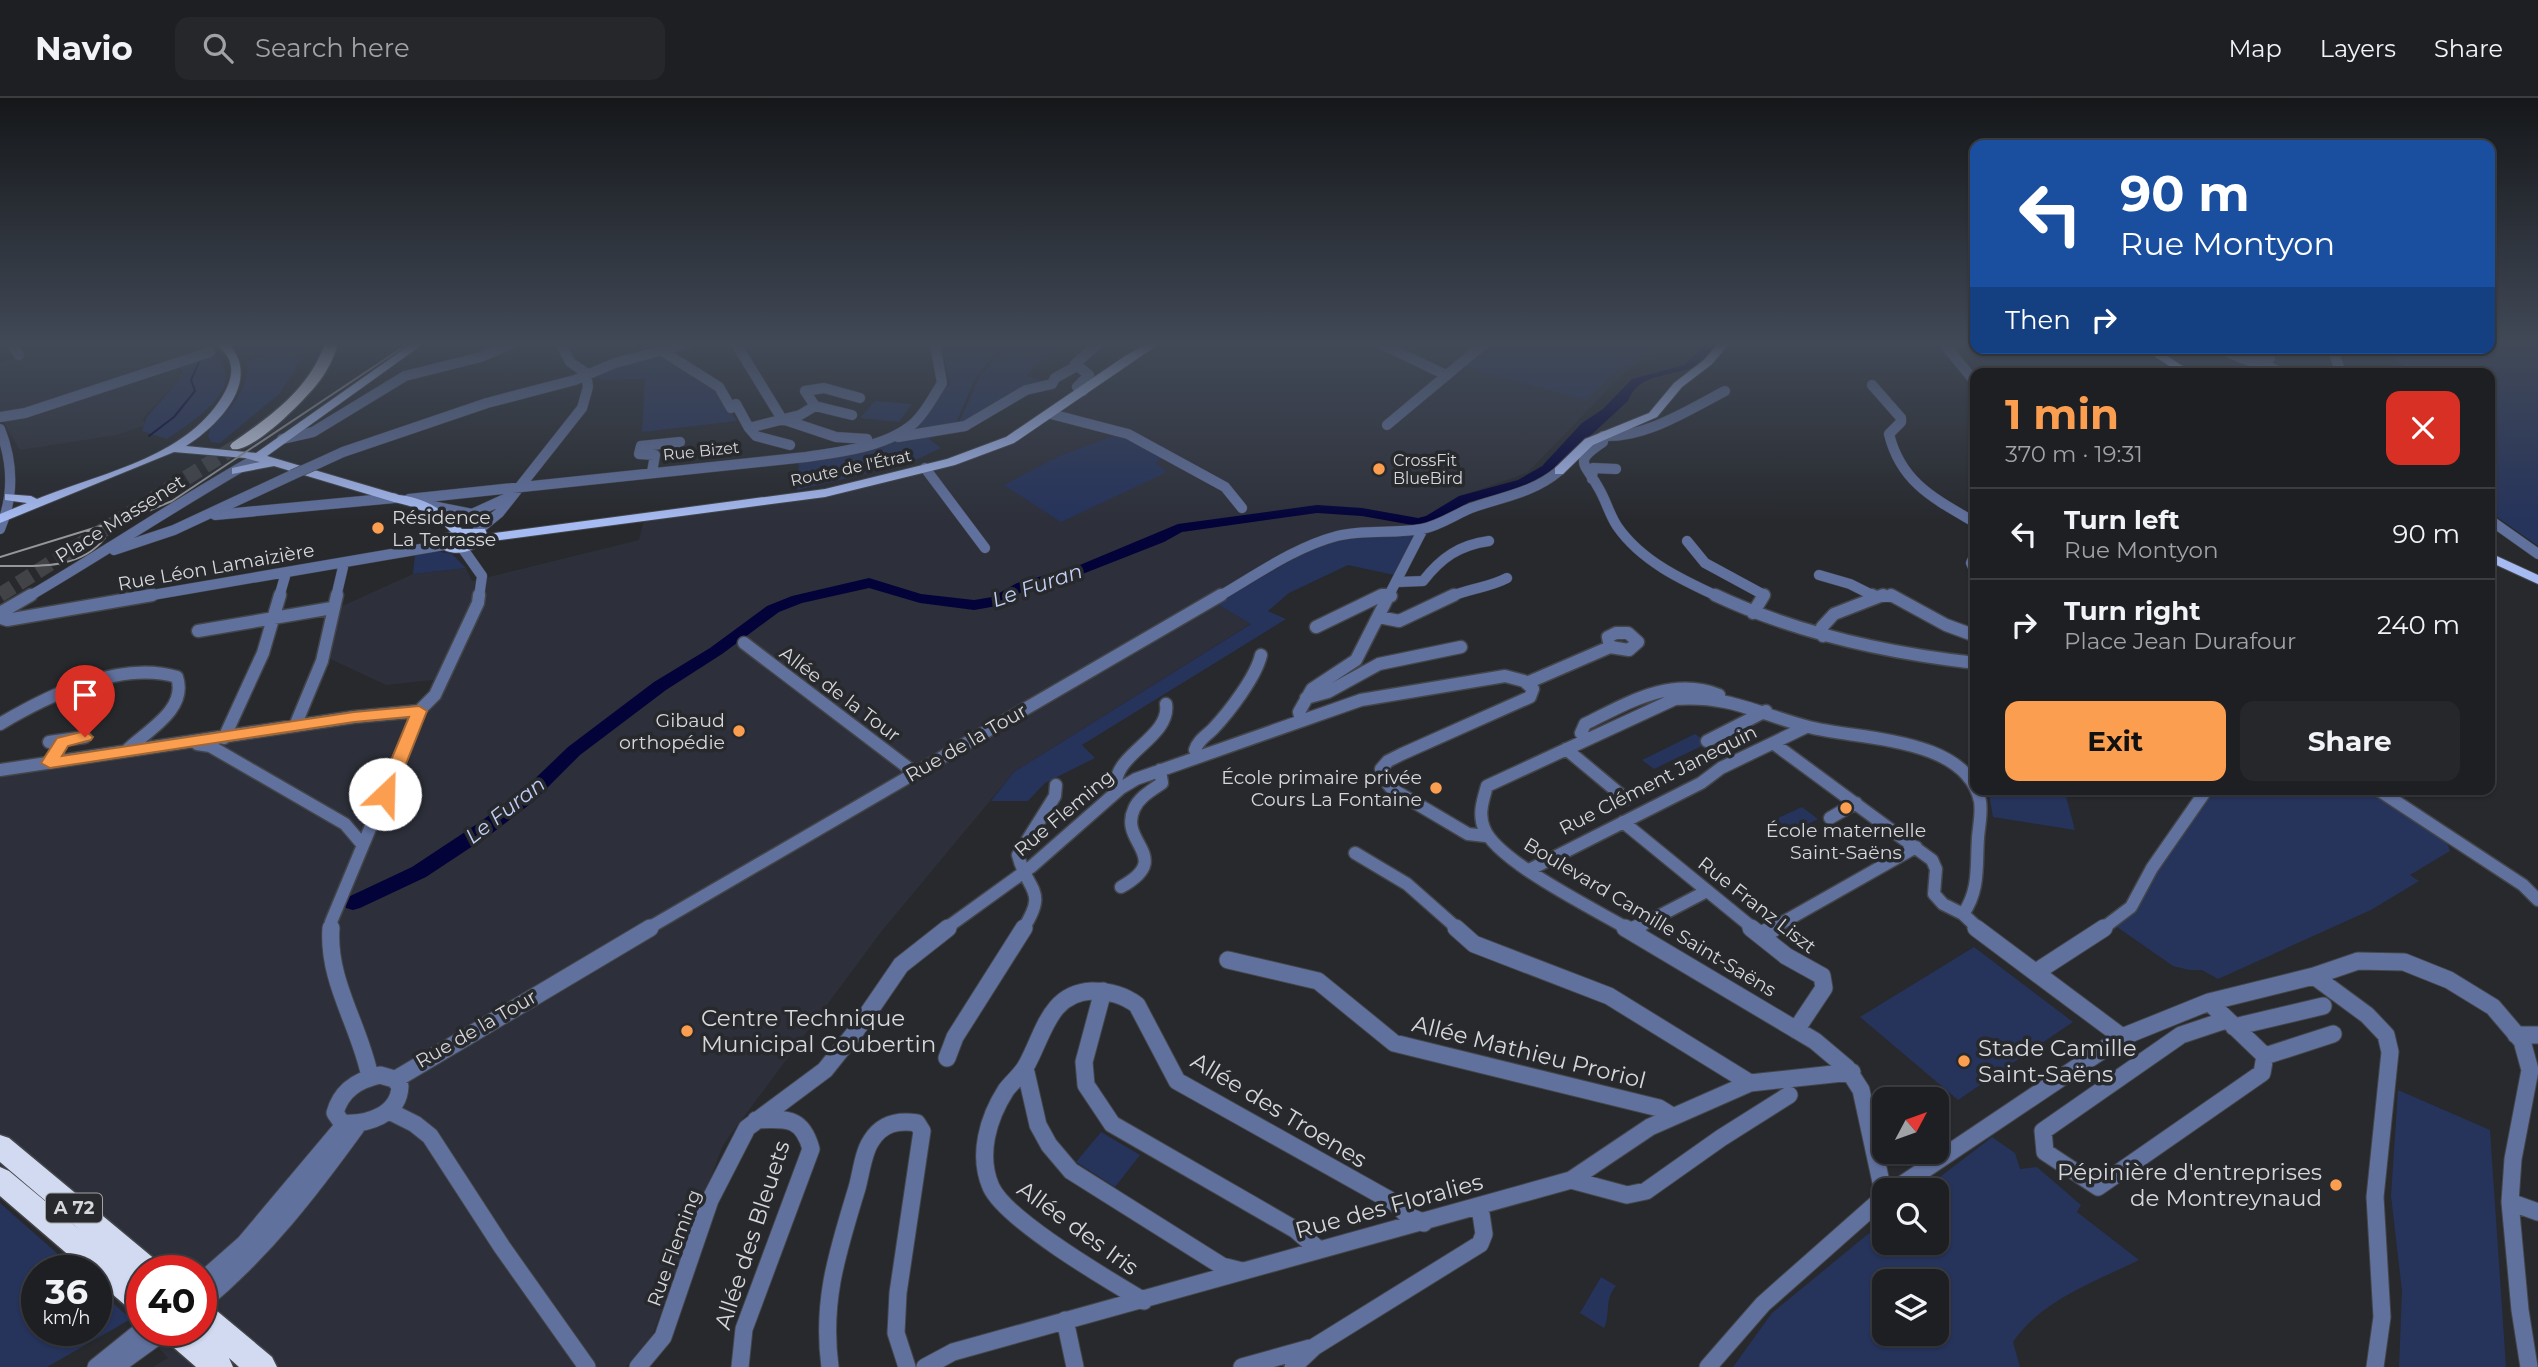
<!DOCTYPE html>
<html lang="en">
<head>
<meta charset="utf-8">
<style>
	body { margin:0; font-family:Montserrat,sans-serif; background:#25272a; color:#f1f3f6; height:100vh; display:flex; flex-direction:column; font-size:26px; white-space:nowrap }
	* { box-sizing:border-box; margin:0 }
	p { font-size:23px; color:#a0a2a5 }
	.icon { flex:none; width:38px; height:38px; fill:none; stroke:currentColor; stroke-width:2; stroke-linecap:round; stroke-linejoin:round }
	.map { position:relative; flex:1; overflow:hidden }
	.details { position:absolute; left:1970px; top:270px; width:525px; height:427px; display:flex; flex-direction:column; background:#1d1f22; border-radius:14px; box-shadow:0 2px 5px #0004,0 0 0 2px #3b3d40 }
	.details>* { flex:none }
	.hud { position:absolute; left:1970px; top:42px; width:525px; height:214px; border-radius:14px; box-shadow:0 2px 5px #0004,0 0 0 2px #3b3d40; background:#1a4fa0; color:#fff; overflow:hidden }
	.needle { width:46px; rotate:49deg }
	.tools { position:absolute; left:1872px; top:989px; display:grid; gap:14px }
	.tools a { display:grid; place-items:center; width:77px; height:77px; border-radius:14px; background:#1d1f22; box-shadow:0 2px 5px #0004,0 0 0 2px #3b3d40; font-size:35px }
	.speed { position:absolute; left:21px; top:1157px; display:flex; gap:14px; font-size:35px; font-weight:700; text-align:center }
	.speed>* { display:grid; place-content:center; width:91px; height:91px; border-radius:50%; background:#1d1f22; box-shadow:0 2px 5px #0004,0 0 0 2px #3b3d40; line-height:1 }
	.speed small { font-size:18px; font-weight:400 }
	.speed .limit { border:10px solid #d22; background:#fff; color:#111 }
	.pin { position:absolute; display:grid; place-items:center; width:60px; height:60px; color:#fff; margin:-72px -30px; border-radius:50% 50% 50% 0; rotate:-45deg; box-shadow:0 0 7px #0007 }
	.pin .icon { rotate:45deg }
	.me { position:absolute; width:77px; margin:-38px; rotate:24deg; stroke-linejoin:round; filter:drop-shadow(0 0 5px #0008) }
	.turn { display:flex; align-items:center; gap:24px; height:147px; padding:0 35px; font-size:32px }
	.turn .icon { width:91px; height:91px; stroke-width:2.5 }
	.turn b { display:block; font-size:49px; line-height:60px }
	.then { display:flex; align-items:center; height:66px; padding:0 35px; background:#0003; gap:14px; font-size:26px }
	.round { display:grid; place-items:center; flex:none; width:74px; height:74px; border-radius:14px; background:#25272a }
	.overview { display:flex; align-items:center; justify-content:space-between; height:119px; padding:0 35px }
	h1 { font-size:42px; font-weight:700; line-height:52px; color:#fb9e50 }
	.button { display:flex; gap:14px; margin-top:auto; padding:14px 35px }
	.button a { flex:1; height:80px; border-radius:14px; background:#fb9e50; color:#111; font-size:28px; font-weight:700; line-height:80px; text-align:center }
	.button a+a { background:#25272a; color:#f1f3f6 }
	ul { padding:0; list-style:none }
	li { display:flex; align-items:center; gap:21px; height:91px; padding:0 35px; border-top:2px solid #3b3d40 }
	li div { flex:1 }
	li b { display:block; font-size:26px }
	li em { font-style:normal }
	header { display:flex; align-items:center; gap:42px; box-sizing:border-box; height:98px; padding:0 35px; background:#1d1f22; border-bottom:2px solid #3b3d40 }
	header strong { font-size:33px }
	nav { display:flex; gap:38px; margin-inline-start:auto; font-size:24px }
	.search { width:490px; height:63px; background:#25272a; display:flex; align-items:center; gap:18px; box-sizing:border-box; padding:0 24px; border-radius:14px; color:#a0a2a5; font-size:26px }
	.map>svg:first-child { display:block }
</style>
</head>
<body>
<header>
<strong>Navio</strong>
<div class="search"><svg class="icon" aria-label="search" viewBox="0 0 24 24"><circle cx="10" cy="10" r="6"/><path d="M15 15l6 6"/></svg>Search here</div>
<nav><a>Map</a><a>Layers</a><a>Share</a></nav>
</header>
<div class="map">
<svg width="2538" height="1269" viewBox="0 0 2538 1269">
	<rect width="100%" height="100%" fill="#27292d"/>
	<path fill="#2d303a" d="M67 246H208L206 251 174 268 184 276 142 321 147 327 116 337 20 352 0 319V265Z
		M1170 246H1372L1421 267 1385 246H1662L1622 277 1527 375 1467 396 1438 427 1300 457 1217 505 1252 525 1014 674 881 834 723 1047 653 1236 626 1269H153L168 1260 143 1232H201V1172H142V1230L96 1180V1172H90L0 1073V677L422 611 434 582 386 587 326 559 340 509 413 476 466 470 472 483 639 442 644 421 803 401 968 356 1009 339 1137 260Z"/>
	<path fill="#26335b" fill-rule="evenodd" d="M235 246H308L307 251 247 258Z
		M941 246H1004L975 281 957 323 920 334 916 330 944 289 950 287Z
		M1007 246H1059L1026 278 1050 285 929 341 941 350 907 366 797 392 799 364 918 338 959 324 979 280Z
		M1491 246H1659L1624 271 1614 274 1587 302 1464 269Z
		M2490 246H2538V448L2490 414V275H2412L2382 250H2490Z
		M287 254 304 258 279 296 220 345 211 344 208 338 210 331C229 313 250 291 247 263L267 255Z
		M662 256 715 290 737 323 642 334 645 281 600 282 598 276Z
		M208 257 220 259C222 265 226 275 226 281 224 305 184 329 167 341L142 333 147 319 184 276 177 266Z
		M875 303 912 306 899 324 860 320Z
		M1119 336 1166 359 1155 364 1167 374 1061 424 1004 387 1059 358Z
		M1367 436H1410L1414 439 1394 477 1348 467 1289 495 1268 513 1286 521 1082 647 1095 660 1045 685 1028 703H991L1014 674 1251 526 1216 505 1300 457 1333 442Z
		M436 453 452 456 466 470 413 476 415 457Z
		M1695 636 1708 645 1654 671 1642 662Z
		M1988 691H2064L2075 732 1993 719Z
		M2213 691H2371L2446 742 2450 753 2410 777 2419 783 2371 812 2218 881 2202 872H2189L2173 868 2117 829 2133 814 2156 772Z
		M1802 709 1818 721 1792 734 1776 721Z
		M1974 849 2073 924 1958 1002 1860 919Z
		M2398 992 2490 1032 2506 1269H2399L2402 1193 2391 1098Z
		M1101 1034 1140 1057 1115 1089 1076 1064Z
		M1992 1039 2015 1055 2020 1071 2037 1069 2081 1107 2077 1114 2139 1162C2095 1184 2041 1202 2013 1244L2020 1269H1733L1772 1215 1885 1122V1144H1937V1092H1923ZM1885 1183H1937V1236H1885Z
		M0 1105 76 1172H37V1232H96V1190L131 1221 47 1269H0Z
		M1601 1179 1616 1188C1604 1202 1611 1215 1604 1230L1580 1215Z"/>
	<path fill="#03033a" d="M1706 246H1717C1711 254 1703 265 1694 269 1670 279 1638 275 1628 303L1554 371 1543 367 1582 325 1603 311 1632 281 1684 267Z"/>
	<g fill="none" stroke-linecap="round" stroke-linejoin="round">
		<path stroke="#03033a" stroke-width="2" d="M149 338 174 319 195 293 191 282 201 260"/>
		<path fill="#03033a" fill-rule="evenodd" d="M1565 350 1570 351V357L1554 373 1528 388 1469 404 1430 426 1418 428 1362 418 1317 415 1182 434 1164 444 1085 475 1027 491 997 508 974 512 920 505 869 490 802 505 779 514 722 556 666 592 580 657 534 703 491 736 426 779 360 810 353 812 346 810 343 805 346 800 412 769 477 726 520 695 568 649 654 584 710 550 767 508 792 498 869 480 921 496 974 502 992 499 1017 485 1075 469 1178 426 1317 407 1362 410 1418 420 1426 418 1459 398 1518 382 1544 367Z"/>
		<path stroke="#414347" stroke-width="15" stroke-dasharray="15 7" stroke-linecap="butt" d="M0 497 237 348"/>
		<g stroke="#434549" stroke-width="11">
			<path id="minor-far2" d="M12 246 19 257
				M736 246 782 321 836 339 867 341
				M1381 246 1446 277
				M1944 246 1976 285
				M2220 250C2235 257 2254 270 2270 260L2259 250
				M2332 250 2341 275
				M662 253 719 289 731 310
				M2259 264 2281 275
				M1872 287 1901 320V324L1889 336C1901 385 1935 401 1976 425
				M1083 293 1077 289 1089 277 1075 266 1098 246
				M736 306 749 330
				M1051 316 1128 336 1225 389 1242 410
				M852 317 815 308 805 293 824 290 860 300
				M0 319 25 315 210 254
				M1387 327 1484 246
				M0 331C13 364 14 398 0 431
				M898 339 965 328 1026 292 1052 286 1055 280 1075 269
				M282 341 313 334 405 278 481 259 510 246
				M790 347 756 338 749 330 800 317 815 308
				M319 365 343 354 487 305 575 282 615 265 686 246
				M925 370 985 450
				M652 374 655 357 639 356 641 348 680 344
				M1592 381 1593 370 1616 371
				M409 401 806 359C840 354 887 349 914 325 926 314 933 299 942 285L935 246
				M427 407 472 416 507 400
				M215 417 394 400
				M2490 422 2538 456
				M477 433 499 415 582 310 588 289 586 275 570 264 561 246
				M1687 443 1705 465 1764 497 1763 499
				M463 451 482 478 479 499
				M114 452 174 432 292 377
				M1976 454 1971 465 1976 476
				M1819 477 1850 486 1876 499
				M1398 484 1423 483C1441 460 1459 447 1489 443
				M28 499C105 454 179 404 257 360
				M141 499 444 447
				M279 499 286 475
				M336 499 344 465
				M1218 499C1256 477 1295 449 1337 438 1365 431 1394 436 1422 431 1439 428 1456 416 1471 410 1502 399 1533 395 1559 373
				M1378 499 1391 498
				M1388 499 1423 431
				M1450 499C1470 490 1488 490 1507 480
				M1719 499C1682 482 1641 463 1617 428 1609 416 1606 402 1598 389 1584 364 1573 364 1603 344V338C1646 340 1688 312 1725 293
				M1878 499H1895"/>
		</g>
		<g stroke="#434549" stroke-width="15">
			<path id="minor-far1" d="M1384 497 1391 498
				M1715 497C1798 536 1886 555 1976 565
				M1872 497 1876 499
				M1891 497 1946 527 1976 538
				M3 513 1 520 7 522 152 497
				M0 515 31 497
				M1753 515 1764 497
				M1379 519 1399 523 1454 497
				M1316 529 1382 497
				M198 533 332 510
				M1616 535H1628L1638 544 1629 552 1610 549 1608 539Z
				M1823 538 1822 529 1834 516 1883 497
				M744 545 915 675
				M1529 584 1610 549
				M1306 600 1328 594 1379 566 1461 549
				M1301 621 1299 614 1312 591 1356 562 1389 497
				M0 626C49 597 120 562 177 579 188 612 146 633 126 653
				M295 628 322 563 337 497
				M224 640 263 555 280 497
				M1588 641 1581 635 1585 626C1628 605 1671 578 1719 597
				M1707 643 1766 613
				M49 644 85 639
				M1773 645 1932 762 1936 771 1934 796 1943 806 1963 816
				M197 646 210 648 345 726 362 746
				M1566 651 1626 701
				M1198 658 1195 652C1198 642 1206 638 1213 631 1229 614 1256 579 1261 557
				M0 672 354 619 419 613
				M1121 690 1116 685C1117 655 1171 638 1166 606
				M2377 691 2523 787 2538 802
				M1830 720 1856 705
				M1623 724 1754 831
				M1355 755 1407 786 1458 831
				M1529 772 1701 685 1721 670 1806 629
				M1121 789C1175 759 1118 745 1134 711 1139 699 1152 692 1162 685L1160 672
				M330 831 331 824 419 613 435 597 478 505 479 497
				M647 831 1221 497
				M945 831 1031 769 1121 690 1136 681 1361 602 1505 578 1524 583 1533 591 1530 599 1402 656 1388 663 1381 671 1383 680 1392 691 1468 736 1486 738
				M1023 831C1049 791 1027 794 1018 757L1055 698 1056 687
				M1628 831C1596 812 1496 763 1484 730 1478 716 1483 702 1487 688L1675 601C1731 597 1758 616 1809 629 1858 642 1966 638 1980 703 1982 715 1979 727 1978 740 1976 768 1980 792 1963 816L1979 831
				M1634 831 1707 793
				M1771 831 1916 749
				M2102 831 2131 809 2152 770 2207 691"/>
		</g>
		<g stroke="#434549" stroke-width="19">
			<path id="minor" d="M331 830C327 883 360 928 370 979
				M1456 830 1474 846 1609 898 1750 985
				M1625 830 1815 943 1847 970 1861 992 1884 1098
				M1751 830 1786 858 1822 878 1824 890 1796 932
				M1976 830 2122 939
				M1631 833 1638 830
				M1761 837 1774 830
				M1228 862 1318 883 1394 945 1659 1010 1672 1018
				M2036 874 2104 830
				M2314 878 2367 917 2386 937 2390 954 2375 1099 2382 1219 2375 1269
				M1103 893 1084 964 1086 987 1112 1026 1296 1132 1319 1152
				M2209 904 2265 958 2262 975 2098 1089 2045 1054 2043 1033 2181 937 2226 922
				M2234 929 2323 908
				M2516 937H2538
				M2265 958 2333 936
				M947 960 955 939 1024 830
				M1025 970 1038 1027 1049 1047 1071 1073 1222 1168 1242 1173
				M380 977 394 981 400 988C399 1017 367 1027 342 1025L335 1015C341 992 358 982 380 977Z
				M396 981 650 830
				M389 1013 415 1026 430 1038 502 1149 587 1269
				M1571 1082 1627 1097 1646 1093 1721 1040 1789 997
				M1894 1092 2122 939 2209 904 2314 878 2358 863 2404 864 2449 882 2493 909 2522 943 2530 972 2513 1061 2510 1104 2520 1212 2529 1269
				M2510 1104 2538 1114
				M201 1184 245 1145 345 1026
				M1144 1203C1110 1183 1006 1122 991 1089 977 1057 988 1020 1006 992 1012 984 1021 977 1026 968 1044 936 1049 895 1092 893 1109 893 1124 897 1137 907L1177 983 1395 1105 1407 1117 1424 1125
				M201 1205C263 1154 310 1093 357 1028
				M1065 1222 1075 1269
				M96 1269 142 1232
				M115 1269 166 1232
				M638 1269 663 1239 710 1102 747 1030 825 972 853 937 901 867 948 830
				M740 1269 744 1231 811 1051C802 1018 786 1021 756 1022
				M830 1269C821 1202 838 1153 857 1090 861 1076 863 1055 871 1043 882 1025 898 1022 917 1025L922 1033 898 1195 896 1235 907 1269
				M925 1269 953 1254 1571 1082 1650 1029 1750 985 1852 974
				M1242 1269 1310 1250
				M1293 1269 1314 1249 1480 1146 1484 1136 1480 1109
				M1708 1269 1763 1206 1885 1098"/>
		</g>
		<g stroke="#434549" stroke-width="2">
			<path id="major" d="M218 246H229C262 283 218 328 186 348L256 355 411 246H423L267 358 399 397C426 400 444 412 462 431H485L487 436 825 391 947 361 1006 339 1125 258 1146 246H1159L1014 345 955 367 825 399 485 444C471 455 451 460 437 447L444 436 451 434C433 416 418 409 394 404L274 368 232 376V370L260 364 245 360 174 354 0 425V416L27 405 5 402V396L31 398 37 401C98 376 185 360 222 299 228 289 234 276 230 264 228 257 222 252 218 246ZM469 437H474V440L463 447 451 446 454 442Z
				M1718 246H1729L1712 266 1682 289 1657 319 1593 347 1563 376H1555V370L1585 341 1649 315 1674 285 1704 262Z
				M2142 250H2155L2193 275H2180Z
				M2490 455 2538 477V486L2490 464Z"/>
		</g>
		<g stroke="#434549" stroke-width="3">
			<path id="highway" d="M325 246H338C334 258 329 270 321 281 309 298 253 356 232 351L230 348 232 345C271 318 308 292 325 246Z
				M0 1037 9 1040 157 1163 161 1172H142V1183L138 1182 142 1185V1217L132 1213 96 1182V1172H86L0 1098V1069L9 1073 81 1133 0 1064Z
				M201 1204 211 1208 272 1259 277 1269H239L229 1260 233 1269H196L165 1242 160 1232H201Z"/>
		</g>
		<use href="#minor-far2" stroke="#61719e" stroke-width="10"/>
		<use href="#minor-far1" stroke="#61719e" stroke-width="12"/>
		<use href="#minor" stroke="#61719e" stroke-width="17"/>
		<use href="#major" fill="#a7bbf3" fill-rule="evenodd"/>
		<use href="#highway" fill="#d1daf1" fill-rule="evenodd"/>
		<path stroke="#949699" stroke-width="2" d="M0 459 146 414 172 403 408 246
			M0 468C37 468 80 472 105 440L101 435 86 433"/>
		<g stroke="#434549" stroke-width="11" stroke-linecap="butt">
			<path id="minor-bridge" d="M292 377 319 365"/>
		</g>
		<use href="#minor-bridge" stroke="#61719e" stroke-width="10"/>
	</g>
	<linearGradient id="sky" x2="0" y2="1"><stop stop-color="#151719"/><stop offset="0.58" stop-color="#414957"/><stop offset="1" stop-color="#414957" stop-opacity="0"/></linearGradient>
	<rect width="2538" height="424" fill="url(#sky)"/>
	<path fill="#fb9e50" stroke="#a36734" stroke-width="2" d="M419 608 427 613 394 696 385 702 377 696 409 619 354 624 50 670 41 665 57 640 85 633 93 639 91 642 68 648 62 658 354 614Z"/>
	<g fill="#fb9e50" stroke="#27292d" stroke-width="2.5">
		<circle cx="1379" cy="371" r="7"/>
		<circle cx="378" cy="430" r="7"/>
		<circle cx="739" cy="633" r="7"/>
		<circle cx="1436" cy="690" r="7"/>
		<circle cx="1846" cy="710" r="7"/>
		<circle cx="687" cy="933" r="7"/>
		<circle cx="1964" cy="963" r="7"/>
		<circle cx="2336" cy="1087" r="7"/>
	</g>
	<g text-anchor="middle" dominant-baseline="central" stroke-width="7" stroke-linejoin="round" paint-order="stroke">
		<g font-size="16" fill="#d6d7da" stroke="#27292d">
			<text transform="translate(701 353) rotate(-6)">Rue Bizet</text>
			<text transform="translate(851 370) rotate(-12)">Route de l'Étrat</text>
		</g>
		<g font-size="16" fill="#d6d7da" stroke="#27292d" text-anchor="start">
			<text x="1393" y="362">CrossFit<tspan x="1393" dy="18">BlueBird</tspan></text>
		</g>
		<rect fill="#27292d" stroke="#a2a3a6" stroke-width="2" x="46" y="1095.5" width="56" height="29" rx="5"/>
		<g font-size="18" font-weight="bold" fill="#d6d7da">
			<text x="74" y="1110">A 72</text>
		</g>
		<g font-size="19" fill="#d6d7da" stroke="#27292d" text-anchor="end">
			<text x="392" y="419" text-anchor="start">Résidence<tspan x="392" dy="22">La Terrasse</tspan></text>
			<text x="725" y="622">Gibaud<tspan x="725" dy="22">orthopédie</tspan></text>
			<text x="1422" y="679">École primaire privée<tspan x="1422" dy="22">Cours La Fontaine</tspan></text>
			<text x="1846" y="732" text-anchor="middle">École maternelle<tspan x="1846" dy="22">Saint-Saëns</tspan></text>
		</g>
		<g font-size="19" fill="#d6d7da" stroke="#27292d">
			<text transform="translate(120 421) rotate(-32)">Place Massenet</text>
			<text transform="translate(216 469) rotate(-10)">Rue Léon Lamaizière</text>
			<text transform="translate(840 596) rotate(37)">Allée de la Tour</text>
			<text transform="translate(966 645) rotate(-30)">Rue de la Tour</text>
			<text transform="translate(1658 682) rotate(-27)">Rue Clément Janequin</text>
			<text transform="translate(1064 715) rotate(-40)">Rue Fleming</text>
			<text transform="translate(1757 807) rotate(38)">Rue Franz Liszt</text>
			<text transform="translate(1650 819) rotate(31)">Boulevard Camille Saint-Saëns</text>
			<text transform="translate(476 931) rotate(-30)">Rue de la Tour</text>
			<text transform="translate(674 1150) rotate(-70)">Rue Fleming</text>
		</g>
		<g font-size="21" font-style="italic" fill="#c1cff4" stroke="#27292d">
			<text transform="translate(1037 487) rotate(-19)">Le Furan</text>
			<text transform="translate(505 712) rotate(-38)">Le Furan</text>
		</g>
		<g font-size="23" fill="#d6d7da" stroke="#27292d" text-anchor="start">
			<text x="701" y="920">Centre Technique<tspan x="701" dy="26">Municipal Coubertin</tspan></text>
			<text x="1978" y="950">Stade Camille<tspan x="1978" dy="26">Saint-Saëns</tspan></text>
			<text x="2322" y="1074" text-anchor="end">Pépinière d'entreprises<tspan x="2322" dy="26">de Montreynaud</tspan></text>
		</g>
		<g font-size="23" fill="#d6d7da" stroke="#27292d">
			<text transform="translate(1529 954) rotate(14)">Allée Mathieu Proriol</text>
			<text transform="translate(1279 1012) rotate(31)">Allée des Troenes</text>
			<text transform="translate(1389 1108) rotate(-15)">Rue des Floralies</text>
			<text transform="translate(1078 1130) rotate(36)">Allée des Iris</text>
			<text transform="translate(752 1137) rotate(-72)">Allée des Bleuets</text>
		</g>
	</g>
</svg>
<div class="tools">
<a><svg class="needle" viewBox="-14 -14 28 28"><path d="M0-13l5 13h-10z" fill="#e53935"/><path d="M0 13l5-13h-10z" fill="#a0a2a5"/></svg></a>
<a><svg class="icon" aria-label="search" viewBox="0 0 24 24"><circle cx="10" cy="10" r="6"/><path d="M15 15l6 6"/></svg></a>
<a><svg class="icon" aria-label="layers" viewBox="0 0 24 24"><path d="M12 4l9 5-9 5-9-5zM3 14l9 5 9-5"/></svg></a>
</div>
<div class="speed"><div>36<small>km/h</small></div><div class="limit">40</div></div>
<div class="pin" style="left:85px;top:639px;background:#d93025"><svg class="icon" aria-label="arrive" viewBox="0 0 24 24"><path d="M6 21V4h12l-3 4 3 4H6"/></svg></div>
<svg class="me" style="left:385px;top:696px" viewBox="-20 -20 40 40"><circle r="19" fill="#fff"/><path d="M0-13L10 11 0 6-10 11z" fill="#fb9e50"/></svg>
<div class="hud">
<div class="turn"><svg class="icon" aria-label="left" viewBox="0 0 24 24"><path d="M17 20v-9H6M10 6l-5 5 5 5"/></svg><div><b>90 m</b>Rue Montyon</div></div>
<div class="then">Then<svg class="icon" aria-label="right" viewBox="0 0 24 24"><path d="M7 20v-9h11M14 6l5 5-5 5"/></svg></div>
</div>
<section class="details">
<div class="overview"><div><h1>1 min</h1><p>370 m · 19:31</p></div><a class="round" style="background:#d93025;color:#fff"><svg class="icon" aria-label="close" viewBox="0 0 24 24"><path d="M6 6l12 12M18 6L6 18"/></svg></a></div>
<ul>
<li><svg class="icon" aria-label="left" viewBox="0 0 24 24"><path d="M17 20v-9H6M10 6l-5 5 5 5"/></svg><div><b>Turn left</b><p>Rue Montyon</p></div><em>90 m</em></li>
<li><svg class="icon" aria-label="right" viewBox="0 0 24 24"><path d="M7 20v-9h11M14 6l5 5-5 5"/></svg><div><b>Turn right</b><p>Place Jean Durafour</p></div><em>240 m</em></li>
</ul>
<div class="button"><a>Exit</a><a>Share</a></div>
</section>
</div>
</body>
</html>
